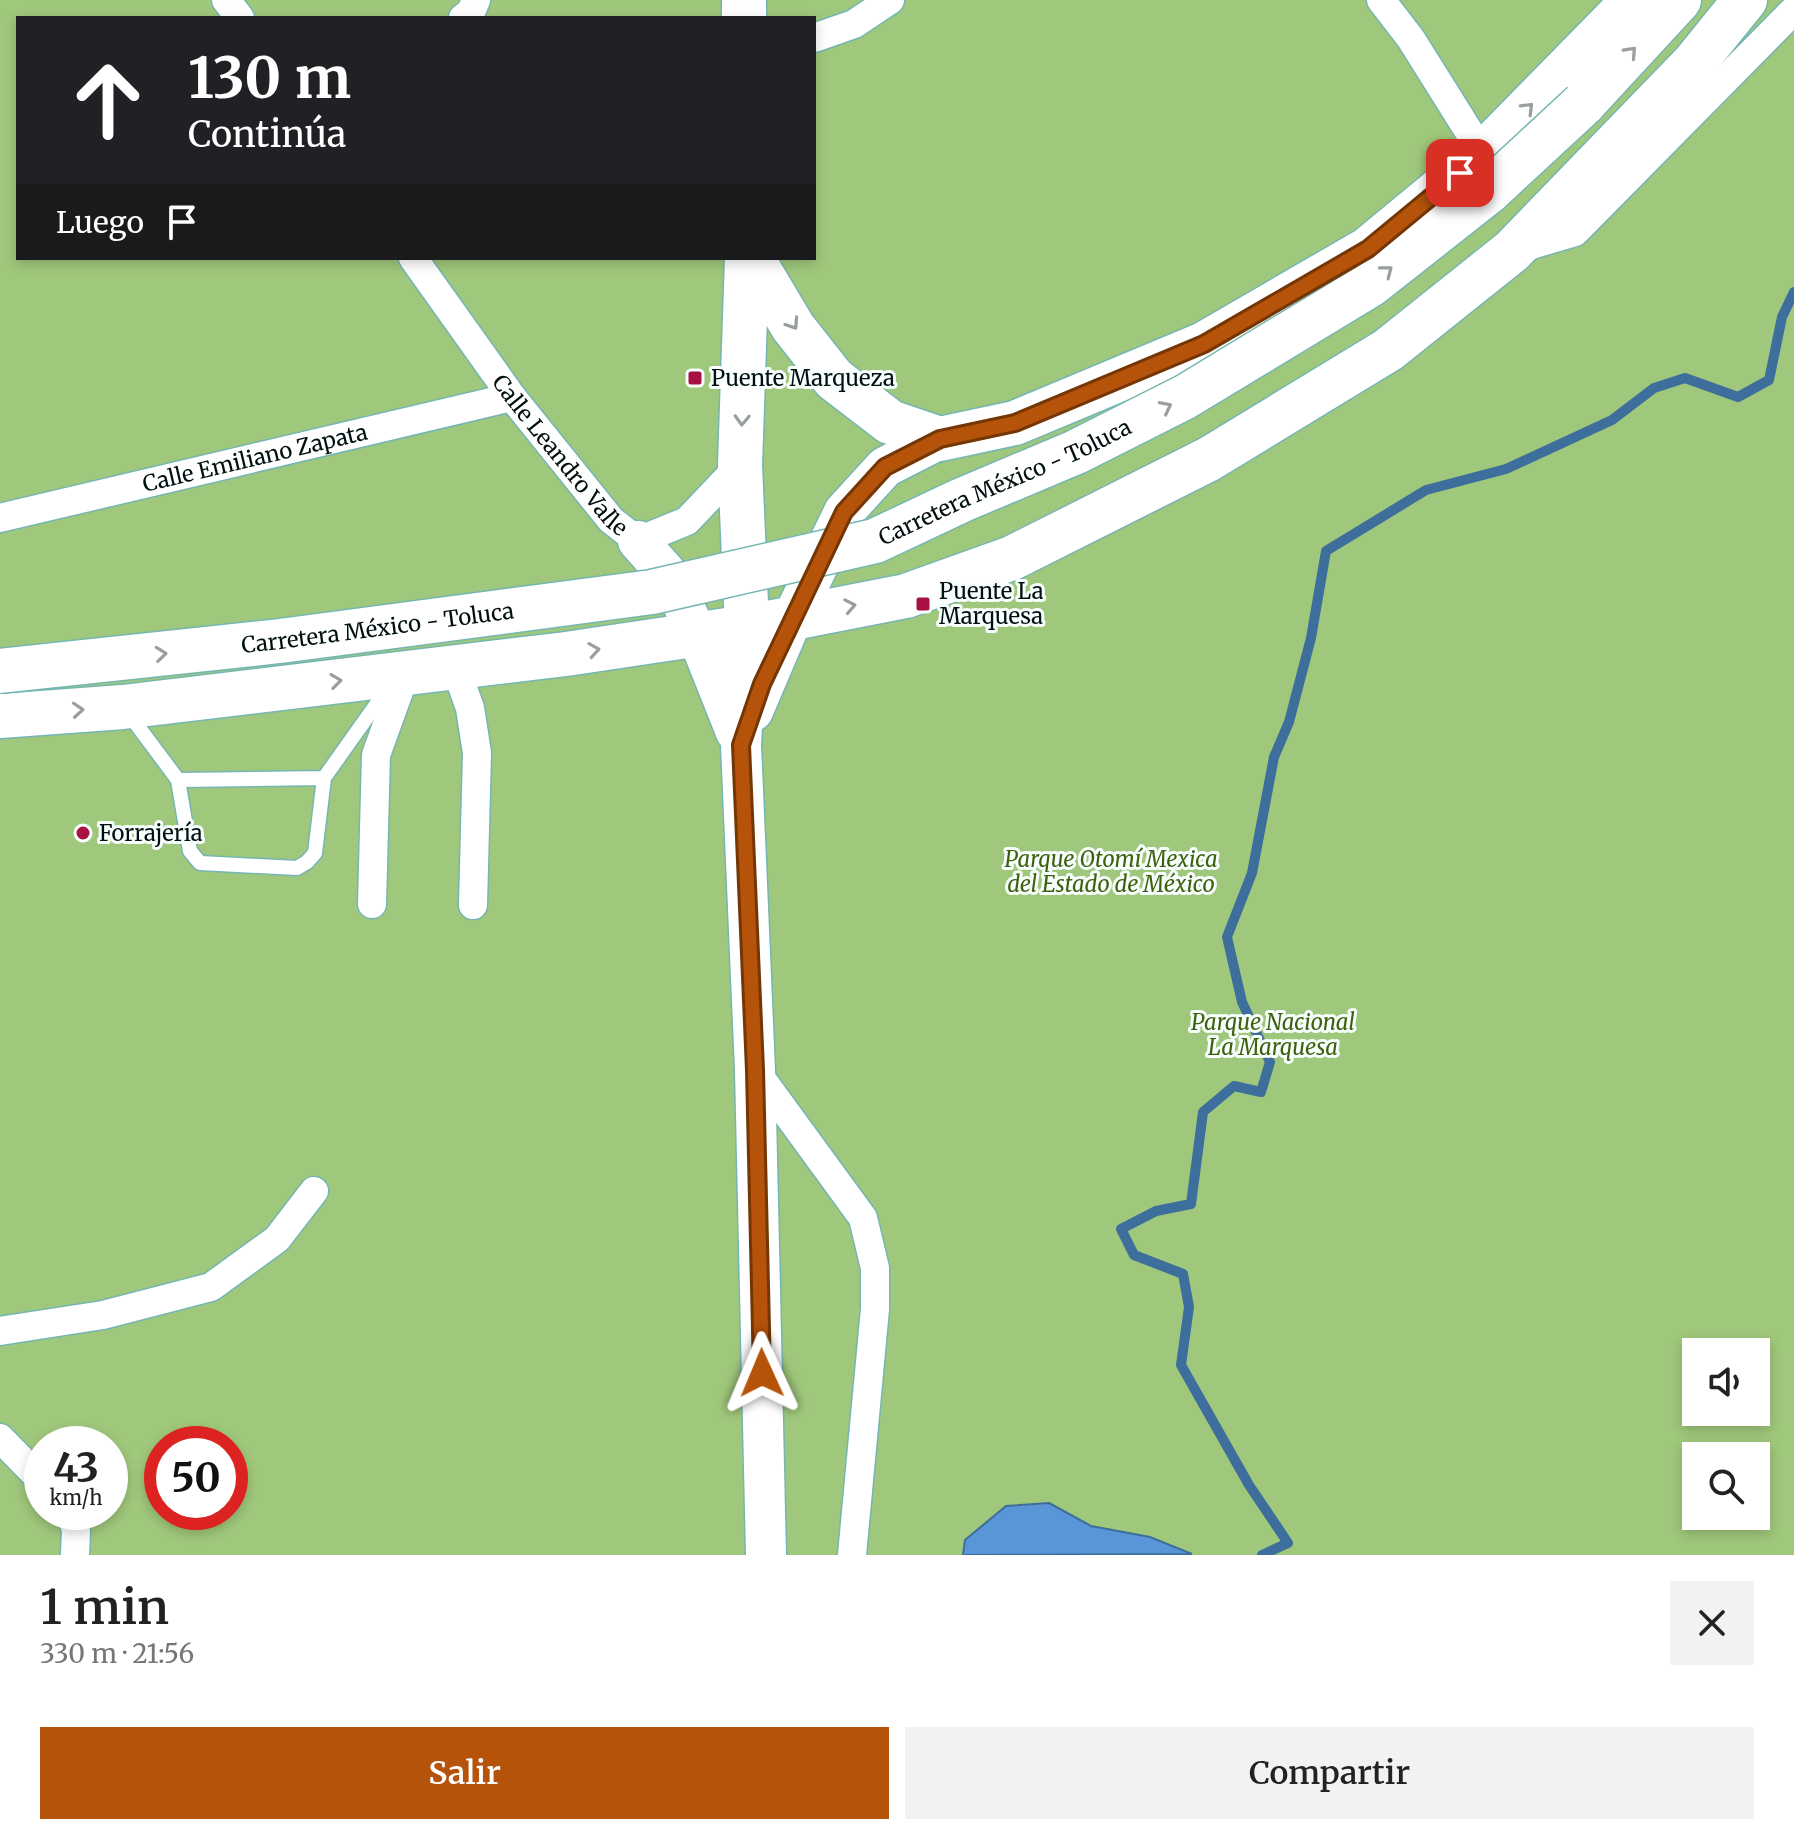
<!DOCTYPE html>
<html lang="es">
<head>
<meta charset="utf-8">
<style>
	body { margin:0; font-family:Merriweather,serif; background:#f2f2f2; color:#222; height:100vh; display:flex; flex-direction:column; font-size:30px; white-space:nowrap }
	* { box-sizing:border-box; margin:0 }
	p { font-size:26px; color:#767676 }
	.icon { flex:none; width:44px; height:44px; fill:none; stroke:currentColor; stroke-width:2; stroke-linecap:round; stroke-linejoin:round }
	.map { position:relative; height:1555px; overflow:hidden }
	.sheet { display:flex; flex-direction:column; background:#fff; flex:1 }
	.sheet>* { flex:none }
	.banner { position:absolute; left:16px; top:16px; width:800px; height:244px; border-radius:0px; box-shadow:0 4px 12px #0003; background:#202124; color:#fff; overflow:hidden }
	.fabs { position:absolute; left:1682px; top:1338px; display:grid; gap:16px }
	.fabs a { display:grid; place-items:center; width:88px; height:88px; border-radius:0px; background:#fff; box-shadow:0 4px 12px #0003; font-size:40px }
	.speed { position:absolute; left:24px; top:1426px; display:flex; gap:16px; font-size:40px; font-weight:700; text-align:center }
	.speed>* { display:grid; place-content:center; width:104px; height:104px; border-radius:50%; background:#fff; box-shadow:0 4px 12px #0003; line-height:1 }
	.speed small { font-size:20px; font-weight:400 }
	.speed .limit { border:12px solid #d22; background:#fff; color:#111 }
	.pin { position:absolute; display:grid; place-items:center; width:68px; height:68px; color:#fff; margin:-34px; border-radius:16px; box-shadow:0 4px 12px #0006 }
	.me { position:absolute; width:88px; margin:-44px; rotate:359deg; stroke-linejoin:round; filter:drop-shadow(0 0 6px #0008) }
	.turn { display:flex; align-items:center; gap:28px; height:168px; padding:0 40px; font-size:36px }
	.turn .icon { width:104px; height:104px; stroke-width:2.5 }
	.turn b { display:block; font-size:56px; line-height:68px }
	.then { display:flex; align-items:center; height:76px; padding:0 40px; background:#0003; gap:16px; font-size:30px }
	.round { display:grid; place-items:center; flex:none; width:84px; height:84px; border-radius:0px; background:#f2f2f2 }
	.overview { display:flex; align-items:center; justify-content:space-between; height:136px; padding:0 40px }
	h1 { font-size:48px; font-weight:600; line-height:60px }
	.primary-button { display:flex; gap:16px; margin-top:auto; padding:16px 40px }
	.primary-button a { flex:1; height:92px; border-radius:0px; background:#b45309; color:#fff; font-size:32px; font-weight:600; line-height:92px; text-align:center }
	.primary-button a+a { background:#f2f2f2; color:#222 }
	.map>svg:first-child { display:block }
</style>
</head>
<body>
<div class="map">
<svg width="1794" height="1555" viewBox="0 0 1794 1555">
	<rect width="100%" height="100%" fill="#a8eae6"/>
	<path fill="#a0c87c" fill-rule="evenodd" d="M0 0H1794V1555H0ZM18 18H814V258H18ZM1696 1352H1756V1412H1696ZM42 1444H110V1512H42ZM162 1444H230V1512H162ZM1696 1456H1756V1516H1696Z"/>
	<path fill="#5996d7" stroke="#3e6e9b" stroke-width="2" d="M1049 1503 1091 1526 1150 1537 1192 1554 963 1555 965 1540 1006 1506Z"/>
	<g fill="none" stroke-linecap="round" stroke-linejoin="round">
		<path stroke="#3e6e9b" stroke-width="10" d="M1262 1555 1288 1543 1249 1485 1181 1365 1189 1307 1183 1274 1134 1255 1121 1229 1156 1211 1191 1204 1203 1112 1234 1086 1261 1092 1270 1062 1242 1002 1227 937 1252 873 1274 757 1289 722 1311 638 1326 551 1426 490 1506 469 1612 420 1654 388 1685 378 1738 397 1769 380 1782 317 1794 292"/>
		<g stroke="#75b6b2" stroke-width="17">
			<path id="service" d="M128 713 178 780 324 778 390 685
				M178 780 190 851 200 863 297 868 307 862 315 853 324 778"/>
		</g>
		<g stroke="#75b6b2" stroke-width="31">
			<g id="minor">
				<path d="M226 0 240 18"/>
				<path d="M1381 0 1411 39 1483 154"/>
				<path d="M463 18 471 12 476 0"/>
				<path d="M814 38 854 24 890 0"/>
				<path d="M1521 248 1575 232 1794 10"/>
				<path id="s1" d="M413 258 512 397 611 520 638 541 687 521 740 465"/>
				<path id="s2" d="M0 518 512 397"/>
				<path d="M455 666 470 708 477 753 473 905"/>
				<path d="M372 904 376 755 406 672"/>
				<path d="M755 1070 863 1218 875 1268V1309L852 1555"/>
				<path d="M0 1331 103 1315 211 1287 277 1239 314 1191"/>
				<path d="M0 1438 42 1481"/>
				<path d="M69 1512 76 1529 75 1555"/>
			</g>
		</g>
		<g stroke="#75b6b2" stroke-width="43">
			<path id="secondary" d="M638 541 670 577 697 634 736 732
				M747 627 741 745 755 1070 766 1555
				M753 711 793 617 844 512 885 467 940 439"/>
		</g>
		<g stroke="#75b6b2" stroke-width="47">
			<path id="primary" d="M744 18V0
				M1583 104 1679 0
				M747 258 740 465 747 627
				M752 258 793 327 834 379 890 422 940 439 1015 423 1204 344 1368 249 1483 154 1634 0
				M0 716 123 707 566 654 747 627 906 596 1012 558 1209 459 1388 350 1512 251 1694 63 1745 0"/>
		</g>
		<use href="#service" stroke="#fff" stroke-width="14"/>
		<use href="#minor" stroke="#fff" stroke-width="28"/>
		<use href="#secondary" stroke="#fff" stroke-width="40"/>
		<use href="#primary" stroke="#fff" stroke-width="44"/>
		<g stroke="#75b6b2" stroke-width="47" stroke-linecap="butt">
			<g id="primary-bridge">
				<path id="s3" d="M0 671 280 641 652 592 875 541 962 500 1076 452 1185 397 1370 285 1488 192 1583 104"/>
			</g>
		</g>
		<use href="#primary-bridge" stroke="#fff" stroke-width="44"/>
	</g>
	<defs><path id="oneway-chevron" d="M-2-3.5L2.5 0L-2 3.5" fill="none" stroke-width="1.6" stroke-linecap="round" stroke-linejoin="round" transform="scale(2)"/></defs>
	<g stroke="#999f9f">
		<use href="#oneway-chevron" transform="translate(1631 52) rotate(-47)"/>
		<use href="#oneway-chevron" transform="translate(1528 108) rotate(-45)"/>
		<use href="#oneway-chevron" transform="translate(1387 271) rotate(-38)"/>
		<use href="#oneway-chevron" transform="translate(793 324) rotate(56)"/>
		<use href="#oneway-chevron" transform="translate(1166 407) rotate(-27)"/>
		<use href="#oneway-chevron" transform="translate(742 420) rotate(92)"/>
		<use href="#oneway-chevron" transform="translate(850 606) rotate(-11)"/>
		<use href="#oneway-chevron" transform="translate(594 650) rotate(-9)"/>
		<use href="#oneway-chevron" transform="translate(161 654) rotate(-6)"/>
		<use href="#oneway-chevron" transform="translate(336 681) rotate(-7)"/>
		<use href="#oneway-chevron" transform="translate(78 710) rotate(-4)"/>
	</g>
	<g fill="none" stroke-linecap="round" stroke-linejoin="round">
		<g stroke="#753606" stroke-width="20">
			<path id="route" d="M762 1373 755 1070 741 745 762 684 844 512 885 467 940 439 1015 423 1204 344 1368 249 1460 173"/>
		</g>
		<use href="#route" stroke="#b45309" stroke-width="14"/>
	</g>
	<g fill="#a81141" stroke="#f7fefd" stroke-width="3">
		<rect x="687" y="370" width="16" height="16" rx="4"/>
		<rect x="915" y="596" width="16" height="16" rx="4"/>
		<circle cx="83" cy="833" r="8"/>
	</g>
	<g text-anchor="middle" dominant-baseline="central" stroke-width="6" stroke-linejoin="round" paint-order="stroke">
		<g font-size="22" fill="#001010" stroke="#f7fefd" text-anchor="start">
			<text x="711" y="378">Puente Marqueza</text>
			<text x="939" y="591">Puente La<tspan x="939" dy="25">Marquesa</tspan></text>
			<text x="99" y="833">Forrajería</text>
		</g>
		<g font-size="22" fill="#001010" stroke="#f7fefd">
			<text stroke="none"><textPath href="#s1" startOffset="246">Calle Leandro Valle</textPath></text>
			<text stroke="none"><textPath href="#s2" startOffset="262">Calle Emiliano Zapata</textPath></text>
			<text stroke="none"><textPath href="#s3" startOffset="1028">Carretera México - Toluca</textPath></text>
			<text stroke="none"><textPath href="#s3" startOffset="380">Carretera México - Toluca</textPath></text>
		</g>
		<g font-size="22" font-style="italic" fill="#3d620d" stroke="#f7fefd">
			<text x="1111" y="859">Parque Otomí Mexica<tspan x="1111" dy="25">del Estado de México</tspan></text>
			<text x="1273" y="1022">Parque Nacional<tspan x="1273" dy="25">La Marquesa</tspan></text>
		</g>
	</g>
</svg>
<div class="fabs">
<a><svg class="icon" aria-label="sound" viewBox="0 0 24 24"><path d="M4 9h4l5-4v14l-5-4H4zM17 9q2 3 0 6"/></svg></a>
<a><svg class="icon" aria-label="search" viewBox="0 0 24 24"><circle cx="10" cy="10" r="6"/><path d="M15 15l6 6"/></svg></a>
</div>
<div class="speed"><div>43<small>km/h</small></div><div class="limit">50</div></div>
<div class="pin" style="left:1460px;top:173px;background:#d93025"><svg class="icon" aria-label="arrive" viewBox="0 0 24 24"><path d="M6 21V4h12l-3 4 3 4H6"/></svg></div>
<svg class="me" style="left:762px;top:1373px" viewBox="-20 -20 40 40"><path d="M0-17L14 15 0 8-14 15z" fill="#b45309" stroke="#fff" stroke-width="4"/></svg>
<div class="banner">
<div class="turn"><svg class="icon" aria-label="ahead" viewBox="0 0 24 24"><path d="M12 20V5M6 11l6-6 6 6"/></svg><div><b>130 m</b>Continúa</div></div>
<div class="then">Luego<svg class="icon" aria-label="arrive" viewBox="0 0 24 24"><path d="M6 21V4h12l-3 4 3 4H6"/></svg></div>
</div>
</div>
<section class="sheet">
<div class="overview"><div><h1>1 min</h1><p>330 m · 21:56</p></div><a class="round"><svg class="icon" aria-label="close" viewBox="0 0 24 24"><path d="M6 6l12 12M18 6L6 18"/></svg></a></div>
<div class="primary-button"><a>Salir</a><a>Compartir</a></div>
</section>
</body>
</html>
